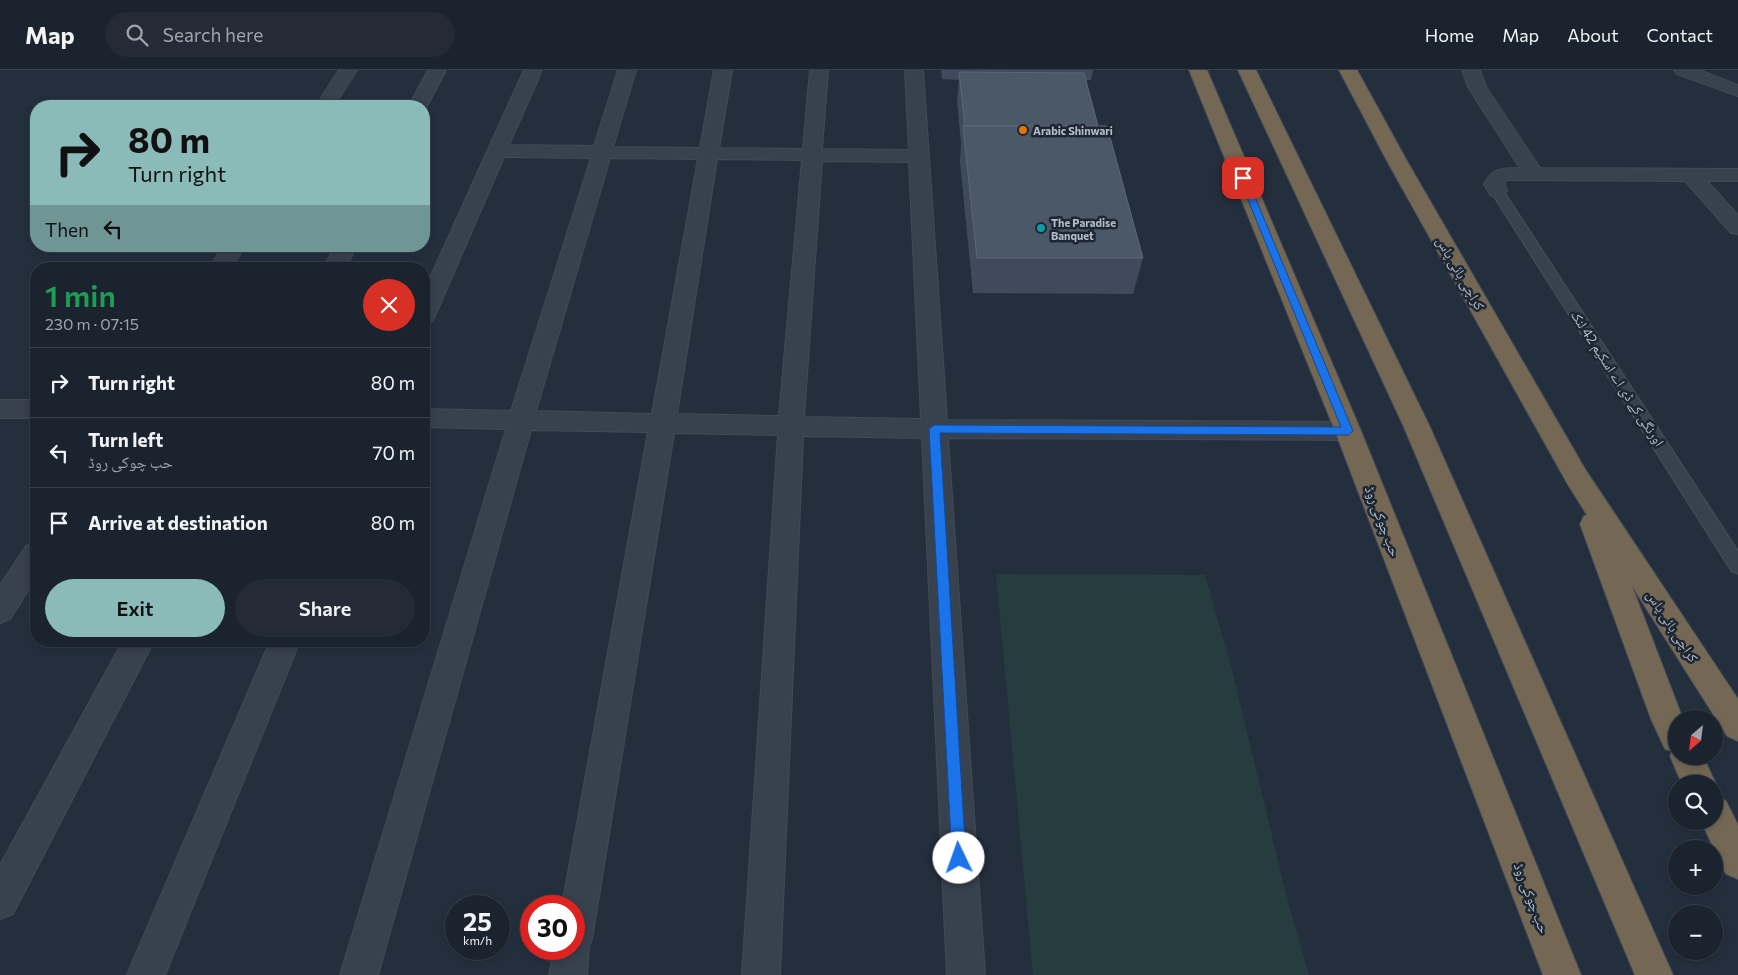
<!DOCTYPE html>
<html lang="en">
<head>
<meta charset="utf-8">
<style>
	body { margin:0; font-family:Commissioner,"Noto Naskh Arabic",sans-serif; background:#242b36; color:#f1f3f6; height:100vh; display:flex; flex-direction:column; font-size:19px; white-space:nowrap }
	* { box-sizing:border-box; margin:0 }
	p { font-size:16px; color:#a0a4aa }
	.icon { flex:none; width:28px; height:28px; fill:none; stroke:currentColor; stroke-width:2; stroke-linecap:round; stroke-linejoin:round }
	.map { position:relative; flex:1; overflow:hidden }
	.side { position:absolute; left:30px; top:192px; width:400px; height:385px; display:flex; flex-direction:column; background:#1b232e; border-radius:20px; box-shadow:0 2px 8px #0003,0 0 0 1px #39404a }
	.side>* { flex:none }
	.banner { position:absolute; left:30px; top:30px; width:400px; height:152px; border-radius:20px; box-shadow:0 2px 8px #0003,0 0 0 1px #39404a; background:#8bbbb9; color:#111; overflow:hidden }
	.needle { width:32px; rotate:208deg }
	.buttons { position:absolute; left:1668px; top:640px; display:grid; gap:10px }
	.buttons a { display:grid; place-items:center; width:55px; height:55px; border-radius:50%; background:#1b232e; box-shadow:0 2px 8px #0003,0 0 0 1px #39404a; font-size:25px }
	.speed { position:absolute; left:445px; top:825px; display:flex; gap:10px; font-size:25px; font-weight:700; text-align:center }
	.speed>* { display:grid; place-content:center; width:65px; height:65px; border-radius:50%; background:#1b232e; box-shadow:0 2px 8px #0003,0 0 0 1px #39404a; line-height:1 }
	.speed small { font-size:12px; font-weight:400 }
	.speed .limit { border:8px solid #d22; background:#fff; color:#111 }
	.pin { position:absolute; display:grid; place-items:center; width:42px; height:42px; color:#fff; margin:-21px; border-radius:10px; box-shadow:0 2px 8px #0006 }
	.me { position:absolute; width:55px; margin:-28px; rotate:357deg; stroke-linejoin:round; filter:drop-shadow(0 0 4px #0008) }
	.turn { display:flex; align-items:center; gap:18px; height:105px; padding:0 15px; font-size:22px }
	.turn .icon { width:65px; height:65px; stroke-width:2.5 }
	.turn b { display:block; font-size:35px; line-height:42px }
	.then { display:flex; align-items:center; height:48px; padding:0 15px; background:#0003; gap:10px; font-size:19px }
	.round { display:grid; place-items:center; flex:none; width:52px; height:52px; border-radius:26px; background:#242b36 }
	.overview { display:flex; align-items:center; justify-content:space-between; height:85px; padding:0 15px }
	h1 { font-size:30px; font-weight:600; line-height:38px; color:#1e9e55 }
	.primary-button { display:flex; gap:10px; margin-top:auto; padding:10px 15px }
	.primary-button a { flex:1; height:58px; border-radius:30px; background:#8bbbb9; color:#111; font-size:20px; font-weight:600; line-height:58px; text-align:center }
	.primary-button a+a { background:#242b36; color:#f1f3f6 }
	ul { padding:0; list-style:none }
	li { display:flex; align-items:center; gap:15px; height:70px; padding:0 15px; border-top:1px solid #39404a }
	li div { flex:1 }
	li b { display:block; font-size:19px }
	li em { font-style:normal }
	header { display:flex; align-items:center; gap:30px; box-sizing:border-box; height:70px; padding:0 25px; background:#1b232e; border-bottom:1px solid #39404a }
	header strong { font-size:24px }
	nav { display:flex; gap:28px; margin-inline-start:auto; font-size:18px }
	.search { width:350px; height:45px; background:#242b36; display:flex; align-items:center; gap:12px; box-sizing:border-box; padding:0 18px; border-radius:28px; color:#a0a4aa; font-size:19px }
	.map>svg:first-child { display:block }
</style>
</head>
<body>
<header>
<strong>Map</strong>
<div class="search"><svg class="icon" aria-label="search" viewBox="0 0 24 24"><circle cx="10" cy="10" r="6"/><path d="M15 15l6 6"/></svg>Search here</div>
<nav><a>Home</a><a>Map</a><a>About</a><a>Contact</a></nav>
</header>
<div class="map">
<svg width="1738" height="905" viewBox="0 0 1738 905">
	<rect width="100%" height="100%" fill="#242f3e"/>
	<path fill="#263c3f" d="M996 504 1205 505 1232 600 1289 836 1309 905H1033Z"/>
	<g fill="none" stroke-linecap="round" stroke-linejoin="round">
		<g stroke="#414a57" stroke-width="3">
			<path id="lane" d="M1497 117 1503 121 1738 482V503L1732 501 1491 121Z"/>
		</g>
		<g stroke="#414a57" stroke-width="2">
			<path id="street" d="M339 0H357L334 36H316Z
				M428 0H446L425 40 424 36H409Z
				M524 0H542L509 75 594 76 618 0H636L613 77 700 78 714 0H732L719 78 803 79 810 0H828L822 79 909 80 905 0H923L947 350 1348 352 1357 354 1361 361 1357 368 1348 370 948 368 985 905H947L922 368 803 366 780 905H742L778 365 674 363 592 869 589 876 587 905H549L554 879H574V836H562L648 362 531 360 378 905H340L506 359 424 357V339L511 341 591 88 504 87 435 246 432 251 424 254V221ZM610 88 698 89 652 344 536 341ZM717 89 802 90 779 346 677 344ZM822 91 909 92 921 349 804 347Z
				M1462 0H1480L1486 17 1540 98 1738 99V111H1707L1738 145V164L1731 163 1685 111 1507 110 1504 114 1507 121 1504 125 1497 127 1490 125 1484 114C1492 98 1503 98 1520 98L1468 17Z
				M1674 0H1699L1738 15V26L1677 4Z
				M223 176H245L231 199H209Z
				M335 176H357L345 199H323Z
				M0 330H36V348H0Z
				M36 472V508L10 549 0 553V515L26 476Z
				M123 571H154L13 844 0 849V795Z
				M270 571H300L165 905H127Z"/>
		</g>
		<g stroke="#434c59" stroke-width="2">
			<path id="highway" d="M1189 0H1207L1361 361 1581 905H1543L1335 361Z
				M1238 0H1256L1429 355 1673 905H1635L1403 355Z
				M1339 0H1357L1407 91 1585 399 1738 629V671L1727 666 1632 516 1683 649H1676V686H1703L1716 714 1714 718V714H1682L1670 686 1672 681 1665 679 1651 649 1580 454 1584 446 1587 445 1567 413 1387 91Z
				M1714 726 1726 731 1738 755V809L1726 804 1701 751H1714Z"/>
		</g>
		<use href="#lane" fill="#38414e" fill-rule="evenodd"/>
		<use href="#street" fill="#38414e" fill-rule="evenodd"/>
		<use href="#highway" fill="#746855" fill-rule="evenodd"/>
	</g>
	<path fill="#3f4b5c" d="M941 0H1093L1091 10H1086L1098 56 1143 188 1133 224 973 223 960 92 961 73 957 31 959 10 942 9Z"/>
	<path fill="#4b5868" stroke="#5c6777" d="M959 2 1084 3 1098 56H965Z
		M963 56H1107L1143 188H977Z"/>
	<path fill="#1a73e8" stroke="#114b97" d="M1240 106 1247 108 1353 361 1348 365 940 363 966 788 964 793 959 795 954 793 952 788 929 359 934 355 1341 357 1239 108Z"/>
	<circle fill="#e8710a" stroke="#1d2633" stroke-width="2" cx="1023" cy="60" r="5"/>
	<circle fill="#0f9aa8" stroke="#1d2633" stroke-width="2" cx="1041" cy="158" r="5"/>
	<g text-anchor="middle" dominant-baseline="central" stroke-width="5" stroke-linejoin="round" paint-order="stroke">
		<g font-size="11" font-weight="bold" fill="#b4bcc9" stroke="#1d2633" text-anchor="start">
			<text x="1033" y="60">Arabic Shinwari</text>
			<text x="1051" y="152">The Paradise<tspan x="1051" dy="13">Banquet</tspan></text>
		</g>
		<g font-size="14" fill="#b4bcc9" stroke="#1d2633">
			<text transform="translate(1461 203) rotate(60)">کراچی بائی پاس</text>
			<text transform="translate(1618 308) rotate(57)">اورنگی کے ڈی اے اسکیم 42 لنک</text>
			<text transform="translate(1383 451) rotate(69)">حب چوکی روڈ</text>
			<text transform="translate(1673 556) rotate(57)">کراچی بائی پاس</text>
			<text transform="translate(1532 828) rotate(69)">حب چوکی روڈ</text>
		</g>
	</g>
</svg>
<div class="buttons">
<a><svg class="needle" viewBox="-14 -14 28 28"><path d="M0-13l5 13h-10z" fill="#e53935"/><path d="M0 13l5-13h-10z" fill="#a0a4aa"/></svg></a>
<a><svg class="icon" aria-label="search" viewBox="0 0 24 24"><circle cx="10" cy="10" r="6"/><path d="M15 15l6 6"/></svg></a>
<a>+</a>
<a>−</a>
</div>
<div class="speed"><div>25<small>km/h</small></div><div class="limit">30</div></div>
<div class="pin" style="left:1243px;top:108px;background:#d93025"><svg class="icon" aria-label="arrive" viewBox="0 0 24 24"><path d="M6 21V4h12l-3 4 3 4H6"/></svg></div>
<svg class="me" style="left:959px;top:788px" viewBox="-20 -20 40 40"><circle r="19" fill="#fff"/><path d="M0-13L10 11 0 6-10 11z" fill="#1a73e8"/></svg>
<div class="banner">
<div class="turn"><svg class="icon" aria-label="right" viewBox="0 0 24 24"><path d="M7 20v-9h11M14 6l5 5-5 5"/></svg><div><b>80 m</b>Turn right</div></div>
<div class="then">Then<svg class="icon" aria-label="left" viewBox="0 0 24 24"><path d="M17 20v-9H6M10 6l-5 5 5 5"/></svg></div>
</div>
<section class="side">
<div class="overview"><div><h1>1 min</h1><p>230 m · 07:15</p></div><a class="round" style="background:#d93025;color:#fff"><svg class="icon" aria-label="close" viewBox="0 0 24 24"><path d="M6 6l12 12M18 6L6 18"/></svg></a></div>
<ul>
<li><svg class="icon" aria-label="right" viewBox="0 0 24 24"><path d="M7 20v-9h11M14 6l5 5-5 5"/></svg><div><b>Turn right</b></div><em>80 m</em></li>
<li><svg class="icon" aria-label="left" viewBox="0 0 24 24"><path d="M17 20v-9H6M10 6l-5 5 5 5"/></svg><div><b>Turn left</b><p>حب چوکی روڈ</p></div><em>70 m</em></li>
<li><svg class="icon" aria-label="arrive" viewBox="0 0 24 24"><path d="M6 21V4h12l-3 4 3 4H6"/></svg><div><b>Arrive at destination</b></div><em>80 m</em></li>
</ul>
<div class="primary-button"><a>Exit</a><a>Share</a></div>
</section>
</div>
</body>
</html>
